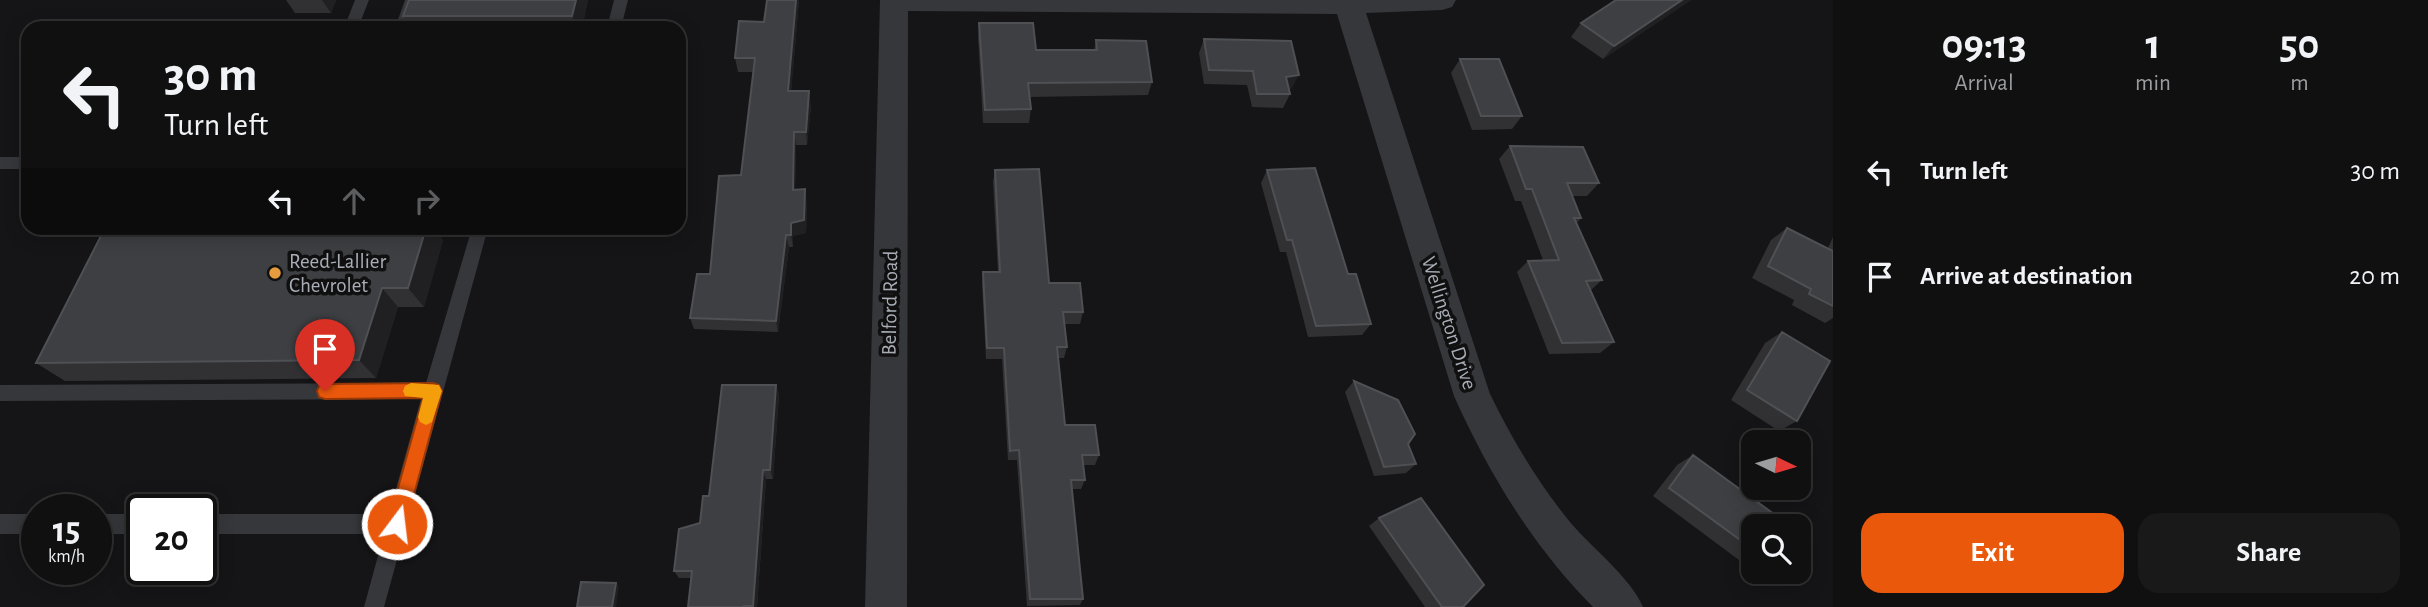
<!DOCTYPE html>
<html lang="en">
<head>
<meta charset="utf-8">
<style>
	body { margin:0; font-family:"Alegreya Sans",sans-serif; background:#19191a; color:#f1f3f6; height:100vh; display:flex; flex-direction:column; font-size:26px; white-space:nowrap }
	* { box-sizing:border-box; margin:0 }
	p { font-size:23px; color:#9c9d9f }
	.icon { flex:none; width:38px; height:38px; fill:none; stroke:currentColor; stroke-width:2; stroke-linecap:round; stroke-linejoin:round }
	.map { position:relative; flex:1; overflow:hidden }
	.panel { display:flex; flex-direction:column; background:#101011; width:595px }
	.panel>* { flex:none }
	.banner { position:absolute; left:21px; top:21px; width:665px; height:214px; border-radius:21px; box-shadow:0 4px 18px #0003,0 0 0 2px #303031; background:#101011; color:#f1f3f6; overflow:hidden }
	.needle { width:46px; rotate:95deg }
	.tools { position:absolute; left:1741px; top:430px; display:grid; gap:14px }
	.tools a { display:grid; place-items:center; width:70px; height:70px; border-radius:14px; background:#101011; box-shadow:0 4px 18px #0003,0 0 0 2px #303031; font-size:35px }
	.speed { position:absolute; left:21px; top:494px; display:flex; gap:14px; font-size:35px; font-weight:700; text-align:center }
	.speed>* { display:grid; place-content:center; width:91px; height:91px; border-radius:50%; background:#101011; box-shadow:0 4px 18px #0003,0 0 0 2px #303031; line-height:1 }
	.speed small { font-size:18px; font-weight:400 }
	.speed .limit { border:4px solid #111; border-radius:10px; background:#fff; color:#111 }
	.pin { position:absolute; display:grid; place-items:center; width:60px; height:60px; color:#fff; margin:-72px -30px; border-radius:50% 50% 50% 0; rotate:-45deg; box-shadow:0 0 7px #0007 }
	.pin .icon { rotate:45deg }
	.me { position:absolute; width:77px; margin:-38px; rotate:15deg; stroke-linejoin:round; filter:drop-shadow(0 0 5px #0008) }
	.turn { display:flex; align-items:center; gap:24px; height:147px; padding:0 28px; font-size:32px }
	.turn .icon { width:91px; height:91px; stroke-width:2.5 }
	.turn b { display:block; font-size:49px; line-height:60px }
	.lanes { display:flex; align-items:center; height:66px; padding:0 28px; background:#0003; justify-content:center; gap:35px; direction:ltr }
	.lanes .off { opacity:.35 }
	.eta { display:flex; justify-content:space-evenly; align-items:center; height:119px; text-align:center }
	.eta b { font-size:42px; font-weight:600; line-height:49px }
	.action { display:flex; gap:14px; margin-top:auto; padding:14px 28px }
	.action a { flex:1; height:80px; border-radius:21px; background:#ea580c; color:#fff; font-size:28px; font-weight:600; line-height:80px; text-align:center }
	.action a+a { background:#19191a; color:#f1f3f6 }
	ul { padding:0; list-style:none }
	li { display:flex; align-items:center; gap:21px; height:105px; padding:0 28px }
	li div { flex:1 }
	li b { display:block; font-size:26px }
	li em { font-style:normal }
	main { display:flex; flex:1; min-height:0 }
	.map>svg:first-child { display:block }
</style>
</head>
<body>
<main>
<div class="map">
<svg width="1833" height="607" viewBox="0 0 1833 607">
	<rect width="100%" height="100%" fill="#151517"/>
	<g fill="none" stroke-linecap="round" stroke-linejoin="round">
		<path fill="#36373b" fill-rule="evenodd" d="M355 0H369L358 28H344Z
			M405 0H419L409 28H395Z
			M614 0H628L621 28H607Z
			M0 157H28V169H0Z
			M472 228H488L384 607H364L384 534H201V514H389L421 399 0 401V385L426 383Z
			M0 514H37V534H0Z
			M96 514H142V534H96Z"/>
		<path fill="#36373b" fill-rule="evenodd" d="M880 0H1456L1452 7 1442 10 1366 13 1490 394C1512 439 1538 483 1570 522 1591 547 1631 578 1643 607H1593C1532 545 1489 474 1454 396L1337 14 908 11 907 607H865Z"/>
	</g>
	<path fill="#313134" d="M286 0H336L331 13H295Z
		M409 0H588L582 28H410L403 16Z
		M767 0H799L791 91 811 105 807 145H796L795 190 807 202 806 233 793 236V247H789L778 332 694 329 690 318 710 274 741 175 754 72H738L735 58 764 22Z
		M1616 0H1691L1603 59 1571 37 1581 23Z
		M979 23 1036 50H1094L1096 40 1152 82 1148 95 1029 97 1031 109 1029 123H983L978 37Z
		M1204 39 1292 88 1288 89 1290 94 1283 108 1252 107 1247 85 1204 84 1199 53Z
		M1460 59 1522 116 1512 129 1472 130 1451 73Z
		M1510 146 1599 183 1587 196H1572L1581 218 1577 223 1602 280 1591 290 1614 342 1600 353 1549 354 1517 272 1528 261 1543 260 1521 201H1515L1499 159Z
		M995 170 1049 283 1083 312 1080 324H1064L1067 347 1064 358H1058L1065 425 1099 455 1095 465H1083L1085 480 1081 489H1072L1083 599 1080 605 1027 606 1017 460H1008L1002 359H986L982 284 983 272H998L993 182Z
		M1267 170 1348 274 1371 324 1362 335 1308 337 1286 252H1280L1261 183Z
		M1787 228 1828 248 1833 237V318L1825 323 1792 305 1794 300 1752 278 1771 240Z
		M443 240 424 307H398L376 378 65 381 36 363Z
		M1782 332 1797 421 1779 431 1731 400 1765 343Z
		M1354 381 1408 444 1416 464 1406 473 1374 476 1345 392Z
		M776 385 779 395 773 479H766L757 607H688L691 578H679L674 571 700 523 709 496Z
		M1693 455 1754 527V564L1747 566 1653 496 1677 465Z
		M1379 518 1463 607H1425L1369 526Z"/>
	<path fill="#202022" d="M322 0H336L331 13Z
		M576 0H588L582 28H577L572 16Z
		M796 0H799L790 105 788 91Z
		M1682 0H1691L1603 59 1614 46Z
		M1299 75 1292 88 1279 91 1286 77Z
		M809 91 811 105 807 145 806 132Z
		M794 132 796 145 795 202 793 190Z
		M805 189 807 202 806 233 793 236V247L791 235V223Z
		M426 228H435L443 240 424 307 408 288Z
		M786 235 789 247 778 332 776 321Z
		M382 288 398 307 376 378 359 360Z
		M776 385 779 395 773 479 770 470Z
		M763 470 766 479 757 607H753Z
		M616 583 619 586 616 607H612Z"/>
	<path fill="#3e3f42" stroke="#4e5054" stroke-width="2" d="M409 0H576L572 16H403Z
		M767 0H796L788 91H809L806 132H794L793 190 805 189 804 220 791 223V235H786L776 321 690 318 697 274H710L719 176 741 175 755 58H735L739 21 764 22Z
		M1616 0H1682L1614 46 1581 23Z
		M979 23H1033L1036 50H1097L1096 40 1146 41 1152 82 1028 83 1031 109 985 110Z
		M1204 39 1291 41 1299 75 1286 77 1290 94H1257L1253 71 1209 70Z
		M1460 59H1499L1522 116H1481Z
		M1510 146 1583 147 1599 183H1567L1581 218H1574L1602 280 1586 281 1614 342 1562 343 1528 261 1559 260 1532 189H1526Z
		M1315 168 1348 274H1356L1371 324 1316 326 1292 240H1287L1267 170Z
		M1039 169 1049 283H1080L1083 312H1063L1067 347H1057L1065 425H1095L1099 455H1082L1085 480H1071L1083 599H1030L1019 450 1010 451 1004 348H987L983 272H1000L995 170Z
		M105 228H426L408 288H382L359 360 36 363Z
		M1787 228 1833 251V306L1809 294 1811 289 1768 266Z
		M1782 332 1830 361 1797 421 1747 390Z
		M1354 381 1398 400 1415 434 1408 444 1416 464 1384 467Z
		M722 385H776L770 470H763L753 606H744V607H688L692 571H674L679 529 700 523 703 496H709Z
		M1693 455 1789 525 1787 527H1754V550L1669 488Z
		M1421 498 1484 585 1463 607H1442L1379 518Z
		M581 582 616 583 612 607H577Z"/>
	<path fill="#ea580c" stroke="#983908" stroke-width="2" d="M433 383 439 385 442 391 406 524 403 530 397 533 391 530 388 524 423 398 325 399 319 397 317 391 319 386 325 384Z"/>
	<path fill="#f59e0b" d="M411 383 439 385 442 391 432 422 426 425 420 422 418 417 423 398 405 396 403 391 405 386Z"/>
	<circle fill="#e59b3e" stroke="#101011" stroke-width="2.5" cx="275" cy="273" r="7"/>
	<g text-anchor="middle" dominant-baseline="central" stroke-width="7" stroke-linejoin="round" paint-order="stroke">
		<g font-size="21" fill="#a8adb6" stroke="#101011" text-anchor="start">
			<text x="289" y="261">Reed-Lallier<tspan x="289" dy="24">Chevrolet</tspan></text>
		</g>
		<g font-size="21" fill="#a8adb6" stroke="#101011">
			<text transform="translate(890 303) rotate(-89)">Belford Road</text>
			<text transform="translate(1449 323) rotate(72)">Wellington Drive</text>
		</g>
	</g>
</svg>
<div class="tools">
<a><svg class="needle" viewBox="-14 -14 28 28"><path d="M0-13l5 13h-10z" fill="#e53935"/><path d="M0 13l5-13h-10z" fill="#9c9d9f"/></svg></a>
<a><svg class="icon" aria-label="search" viewBox="0 0 24 24"><circle cx="10" cy="10" r="6"/><path d="M15 15l6 6"/></svg></a>
</div>
<div class="speed"><div>15<small>km/h</small></div><div class="limit">20</div></div>
<div class="pin" style="left:325px;top:391px;background:#d93025"><svg class="icon" aria-label="arrive" viewBox="0 0 24 24"><path d="M6 21V4h12l-3 4 3 4H6"/></svg></div>
<svg class="me" style="left:397px;top:524px" viewBox="-20 -20 40 40"><circle r="17" fill="#ea580c" stroke="#fff" stroke-width="3"/><path d="M0-11L8 9 0 5-8 9z" fill="#fff"/></svg>
<div class="banner">
<div class="turn"><svg class="icon" aria-label="left" viewBox="0 0 24 24"><path d="M17 20v-9H6M10 6l-5 5 5 5"/></svg><div><b>30 m</b>Turn left</div></div>
<div class="lanes"><svg class="icon" aria-label="left" viewBox="0 0 24 24"><path d="M17 20v-9H6M10 6l-5 5 5 5"/></svg><svg class="icon off" aria-label="ahead" viewBox="0 0 24 24"><path d="M12 20V5M6 11l6-6 6 6"/></svg><svg class="icon off" aria-label="right" viewBox="0 0 24 24"><path d="M7 20v-9h11M14 6l5 5-5 5"/></svg></div>
</div>
</div>
<section class="panel">
<div class="eta">
<div><b>09:13</b><p>Arrival</p></div>
<div><b>1</b><p>min</p></div>
<div><b>50</b><p>m</p></div>
</div>
<ul>
<li><svg class="icon" aria-label="left" viewBox="0 0 24 24"><path d="M17 20v-9H6M10 6l-5 5 5 5"/></svg><div><b>Turn left</b></div><em>30 m</em></li>
<li><svg class="icon" aria-label="arrive" viewBox="0 0 24 24"><path d="M6 21V4h12l-3 4 3 4H6"/></svg><div><b>Arrive at destination</b></div><em>20 m</em></li>
</ul>
<div class="action"><a>Exit</a><a>Share</a></div>
</section>
</main>
</body>
</html>
